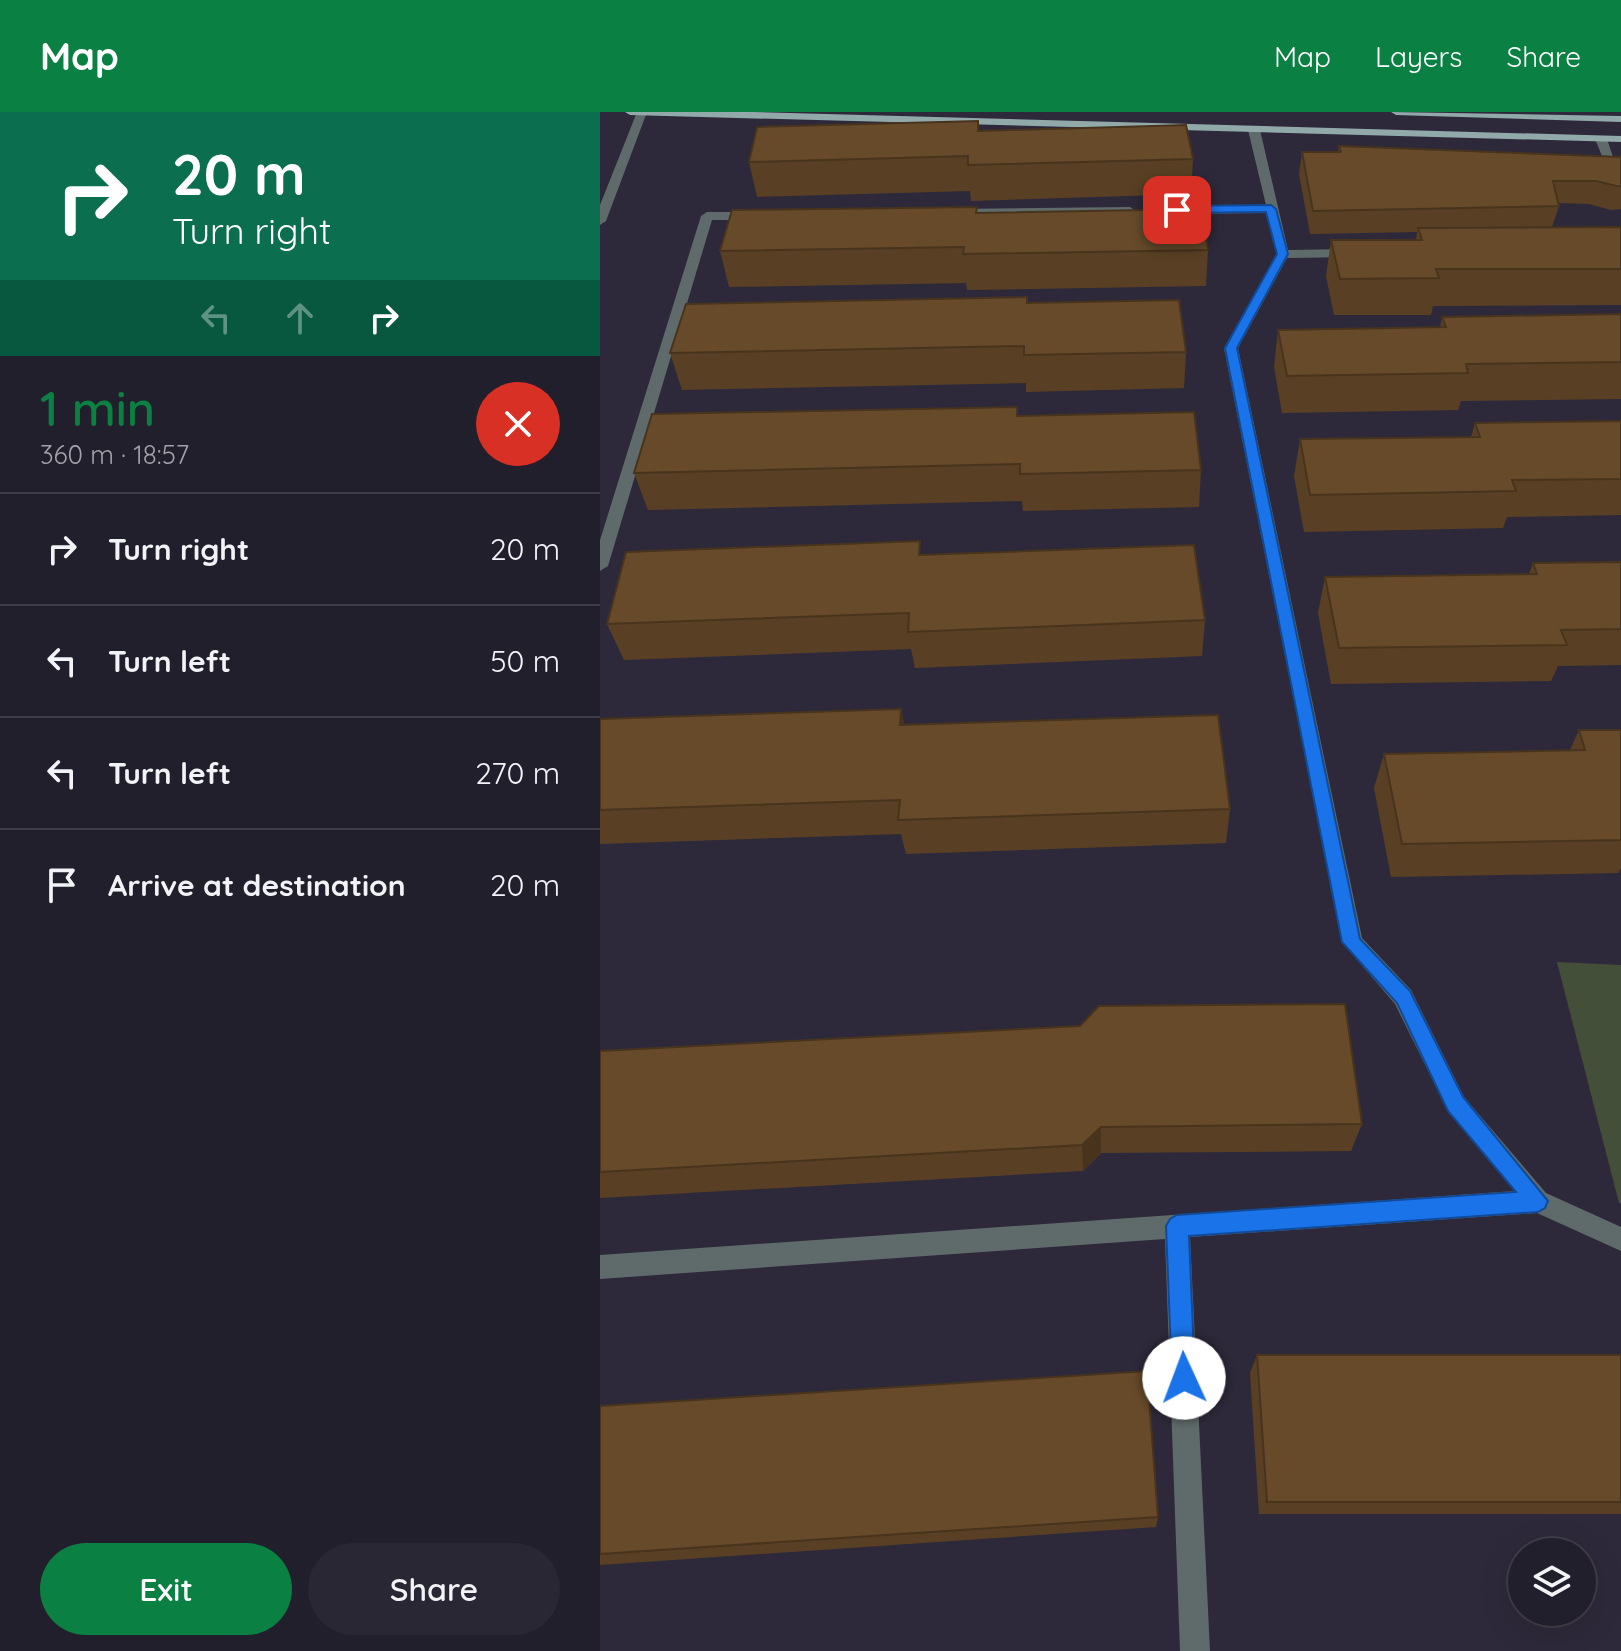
<!DOCTYPE html>
<html lang="en">
<head>
<meta charset="utf-8">
<style>
	body { margin:0; font-family:Quicksand,sans-serif; background:#2a2734; color:#f1f3f6; height:100vh; display:flex; flex-direction:column; font-size:30px; white-space:nowrap }
	* { box-sizing:border-box; margin:0 }
	p { font-size:26px; color:#a2a2a9 }
	.icon { flex:none; width:44px; height:44px; fill:none; stroke:currentColor; stroke-width:2; stroke-linecap:round; stroke-linejoin:round }
	.map { position:relative; flex:1; overflow:hidden }
	.panel { display:flex; flex-direction:column; background:#221f2c; width:600px }
	.panel>* { flex:none }
	.hud { background:#0b6e4f; color:#fff; overflow:hidden }
	.buttons { position:absolute; left:908px; top:1426px; display:grid; gap:16px }
	.buttons a { display:grid; place-items:center; width:88px; height:88px; border-radius:50%; background:#221f2c; box-shadow:0 8px 32px #0002,0 0 0 2px #3f3d48; font-size:40px }
	.pin { position:absolute; display:grid; place-items:center; width:68px; height:68px; color:#fff; margin:-34px; border-radius:16px; box-shadow:0 4px 12px #0006 }
	.me { position:absolute; width:88px; margin:-44px; rotate:358deg; stroke-linejoin:round; filter:drop-shadow(0 0 6px #0008) }
	.turn { display:flex; align-items:center; gap:28px; height:168px; padding:0 40px; font-size:36px }
	.turn .icon { width:104px; height:104px; stroke-width:2.5 }
	.turn b { display:block; font-size:56px; line-height:68px }
	.lanes { display:flex; align-items:center; height:76px; padding:0 40px; background:#0003; justify-content:center; gap:40px; direction:ltr }
	.lanes .off { opacity:.35 }
	.round { display:grid; place-items:center; flex:none; width:84px; height:84px; border-radius:42px; background:#2a2734 }
	.headline { display:flex; align-items:center; justify-content:space-between; height:136px; padding:0 40px }
	h1 { font-size:48px; font-weight:600; line-height:60px; color:#0b8043 }
	.primary-button { display:flex; gap:16px; margin-top:auto; padding:16px 40px }
	.primary-button a { flex:1; height:92px; border-radius:48px; background:#0b8043; color:#fff; font-size:32px; font-weight:600; line-height:92px; text-align:center }
	.primary-button a+a { background:#2a2734; color:#f1f3f6 }
	ul { padding:0; list-style:none }
	li { display:flex; align-items:center; gap:24px; height:112px; padding:0 40px; border-top:2px solid #3f3d48 }
	li div { flex:1 }
	li b { display:block; font-size:30px }
	li em { font-style:normal }
	header { display:flex; align-items:center; gap:48px; box-sizing:border-box; height:112px; padding:0 40px; background:#0b8043; color:#fff }
	header strong { font-size:38px }
	nav { display:flex; gap:44px; margin-inline-start:auto; font-size:28px }
	main { display:flex; flex:1; min-height:0 }
	.map>svg:first-child { display:block }
</style>
</head>
<body>
<header>
<strong>Map</strong>
<nav><a>Map</a><a>Layers</a><a>Share</a></nav>
</header>
<main>
<section class="panel">
<div class="hud">
<div class="turn"><svg class="icon" aria-label="right" viewBox="0 0 24 24"><path d="M7 20v-9h11M14 6l5 5-5 5"/></svg><div><b>20 m</b>Turn right</div></div>
<div class="lanes"><svg class="icon off" aria-label="left" viewBox="0 0 24 24"><path d="M17 20v-9H6M10 6l-5 5 5 5"/></svg><svg class="icon off" aria-label="ahead" viewBox="0 0 24 24"><path d="M12 20V5M6 11l6-6 6 6"/></svg><svg class="icon" aria-label="right" viewBox="0 0 24 24"><path d="M7 20v-9h11M14 6l5 5-5 5"/></svg></div>
</div>
<div class="headline"><div><h1>1 min</h1><p>360 m · 18:57</p></div><a class="round" style="background:#d93025;color:#fff"><svg class="icon" aria-label="close" viewBox="0 0 24 24"><path d="M6 6l12 12M18 6L6 18"/></svg></a></div>
<ul>
<li><svg class="icon" aria-label="right" viewBox="0 0 24 24"><path d="M7 20v-9h11M14 6l5 5-5 5"/></svg><div><b>Turn right</b></div><em>20 m</em></li>
<li><svg class="icon" aria-label="left" viewBox="0 0 24 24"><path d="M17 20v-9H6M10 6l-5 5 5 5"/></svg><div><b>Turn left</b></div><em>50 m</em></li>
<li><svg class="icon" aria-label="left" viewBox="0 0 24 24"><path d="M17 20v-9H6M10 6l-5 5 5 5"/></svg><div><b>Turn left</b></div><em>270 m</em></li>
<li><svg class="icon" aria-label="arrive" viewBox="0 0 24 24"><path d="M6 21V4h12l-3 4 3 4H6"/></svg><div><b>Arrive at destination</b></div><em>20 m</em></li>
</ul>
<div class="primary-button"><a>Exit</a><a>Share</a></div>
</section>
<div class="map">
<svg width="1021" height="1539" viewBox="0 0 1021 1539">
	<rect width="100%" height="100%" fill="#2e293a"/>
	<path fill="#444f39" d="M957 850 1021 853V1091H1019Z"/>
	<g fill="none" stroke-linecap="round" stroke-linejoin="round">
		<path fill="#5f6b6a" fill-rule="evenodd" d="M37 0H47L6 109 0 113V93Z
			M654 15 660 18 688 138 755 137 761 141 755 145 687 146 638 236 762 826 811 878 864 985 946 1081 1021 1115V1139L937 1101 590 1125 610 1539H580L565 1127 0 1167V1143L915 1079 848 999 795 892 742 830 624 236 677 142 667 101 578 102 572 98 578 94 666 93 648 18Z
			M1001 24 1007 27 1020 66 1012 68 1006 64 1009 61 995 27Z
			M530 95 536 99 534 102 350 105 344 101 350 97Z
			M107 100H158L164 104 158 108H112L8 454 0 459V428L101 104Z"/>
		<path fill="#91aaa9" fill-rule="evenodd" d="M25 0H151L1021 24V30L30 3Z
			M791 0 1021 4V10L796 3Z"/>
	</g>
	<path fill="#594024" d="M379 19 593 47 591 82 371 89 370 79 157 85 149 50Z
		M739 34 1021 45V97L1011 98 989 92 958 91 959 94 952 115H1021V193L833 194 831 203H734L726 164 731 128H816L817 120 710 122 699 62 702 40H738Z
		M377 95V101L608 138 606 174 367 178 366 171 129 175 120 139Z
		M427 191 586 240 584 276 426 280V271L82 278 70 241Z
		M1021 202V287L861 289 858 298 682 301 674 255 678 218 840 216 842 205Z
		M417 295 418 304 601 358 599 395 423 399 422 389 48 398 34 361Z
		M1021 309V403L907 405 903 416 704 420 694 364 700 327 871 325 875 311Z
		M322 443 605 508 602 544 315 556 311 537 24 548 7 512Z
		M1021 450V553L958 554 951 569 731 572 718 501 725 465 929 462 933 451Z
		M301 597 304 613 630 697 626 731 306 742 301 722 0 732V607Z
		M979 618H1021V756L1018 761 791 765 774 676 784 642 970 638Z
		M0 939 762 1012 751 1039 501 1041 483 1059 0 1086Z
		M657 1243H1021V1402H659L650 1261Z
		M0 1294 558 1405 556 1415 0 1453Z"/>
	<path fill="#48341d" d="M301 597 309 633 300 613Z
		M501 1015V1041L483 1059 482 1033Z"/>
	<path fill="#674a2a" stroke="#48341d" stroke-width="2" d="M378 9V19L586 13 593 47 368 53V44L149 50 157 15Z
		M739 34 1021 45V75L996 69H953L959 94 713 99 702 40H741Z
		M377 95 376 101 602 97 608 138 363 142 364 135 120 139 132 98Z
		M1021 115V157H836L839 166 740 167 731 128H822L818 116Z
		M427 185V191L579 188 586 240 424 243V234L70 241 86 192Z
		M1021 202V250L866 252 868 261 687 264 678 218 846 215 842 205Z
		M417 295V304L594 300 601 358 420 362V352L34 361 52 302Z
		M1021 309V367L912 368 916 379 710 383 700 327 880 325 875 311Z
		M320 429 319 443 594 433 605 508 308 520 309 501 7 512 26 440Z
		M1021 450V517L961 518 967 533 739 536 725 465 937 462 933 451Z
		M301 597 300 613 618 603 630 697 298 708 300 688 0 698V607Z
		M979 618H1021V728L802 732 784 642 985 638Z
		M745 892 762 1012 501 1015 482 1033 0 1060V939L480 914 499 894Z
		M657 1243H1021V1390H667Z
		M547 1259 558 1405 0 1442V1294Z"/>
	<path fill="#1a73e8" stroke="#114b97" stroke-width="2" d="M671 93 676 97 688 142 637 236 760 827 810 879 863 985 948 1089 945 1096 938 1100 589 1124 595 1266 592 1274 584 1278 575 1274 572 1266 566 1114 570 1107 577 1103 916 1080 848 999 797 891 742 830 625 236 677 142 666 100 577 101 571 98 577 94Z"/>
</svg>
<div class="buttons">
<a><svg class="icon" aria-label="layers" viewBox="0 0 24 24"><path d="M12 4l9 5-9 5-9-5zM3 14l9 5 9-5"/></svg></a>
</div>
<div class="pin" style="left:577px;top:98px;background:#d93025"><svg class="icon" aria-label="arrive" viewBox="0 0 24 24"><path d="M6 21V4h12l-3 4 3 4H6"/></svg></div>
<svg class="me" style="left:584px;top:1266px" viewBox="-20 -20 40 40"><circle r="19" fill="#fff"/><path d="M0-13L10 11 0 6-10 11z" fill="#1a73e8"/></svg>
</div>
</main>
</body>
</html>
